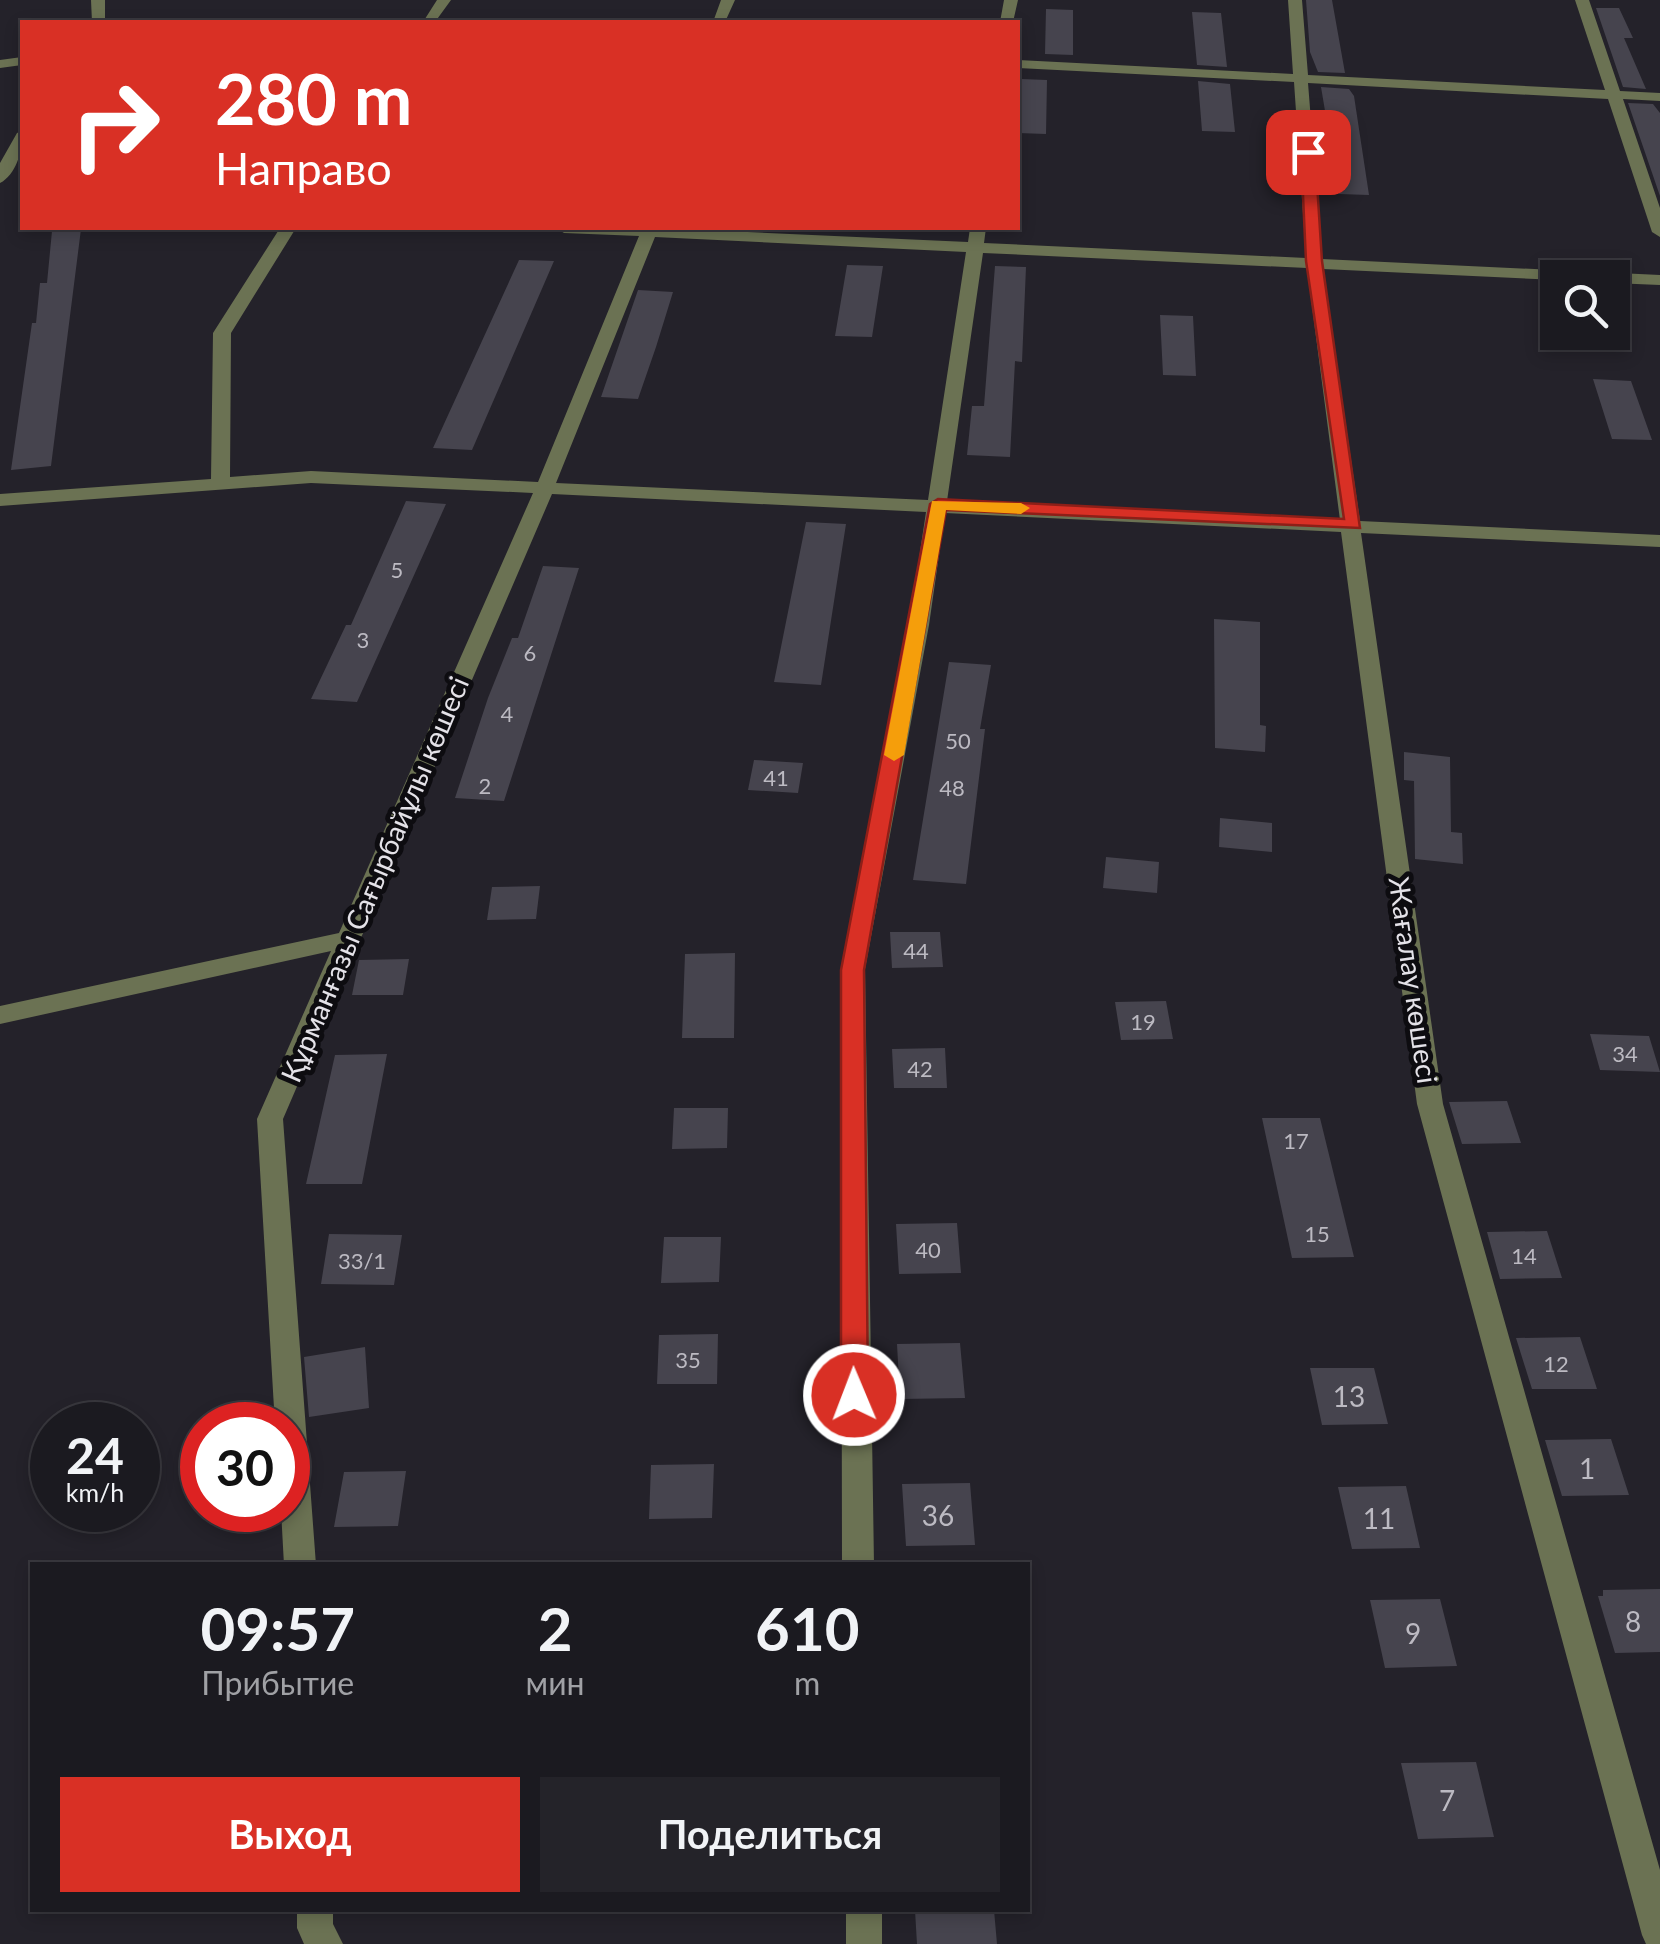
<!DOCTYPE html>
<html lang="ru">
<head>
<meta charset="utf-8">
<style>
	body { margin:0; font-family:Lato,sans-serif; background:#242329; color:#f1f3f6; height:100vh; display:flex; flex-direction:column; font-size:38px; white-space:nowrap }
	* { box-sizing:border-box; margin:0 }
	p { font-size:32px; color:#a0a1a5 }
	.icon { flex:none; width:55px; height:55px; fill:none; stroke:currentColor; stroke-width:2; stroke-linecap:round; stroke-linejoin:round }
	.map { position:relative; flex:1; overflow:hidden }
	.drawer { position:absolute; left:30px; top:1562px; width:1000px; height:350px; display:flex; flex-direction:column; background:#1b1a20; border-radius:0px; box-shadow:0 5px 15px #0003,0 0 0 2px #39383e }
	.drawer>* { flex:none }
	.guide { position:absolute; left:20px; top:20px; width:1000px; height:210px; border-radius:0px; box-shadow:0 5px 15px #0003,0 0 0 2px #39383e; background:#d93025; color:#fff; overflow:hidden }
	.buttons { position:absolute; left:1540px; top:260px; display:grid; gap:20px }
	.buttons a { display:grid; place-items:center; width:90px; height:90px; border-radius:0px; background:#1b1a20; box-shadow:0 5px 15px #0003,0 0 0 2px #39383e; font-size:50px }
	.speed { position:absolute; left:30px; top:1402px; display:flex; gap:20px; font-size:50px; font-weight:700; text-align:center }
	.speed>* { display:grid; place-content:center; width:130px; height:130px; border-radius:50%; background:#1b1a20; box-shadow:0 5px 15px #0003,0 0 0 2px #39383e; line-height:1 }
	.speed small { font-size:25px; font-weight:400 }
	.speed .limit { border:15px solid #d22; background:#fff; color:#111 }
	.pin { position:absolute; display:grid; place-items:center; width:85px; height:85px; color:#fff; margin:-42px; border-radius:20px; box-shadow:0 5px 15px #0006 }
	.me { position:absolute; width:110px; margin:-55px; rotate:359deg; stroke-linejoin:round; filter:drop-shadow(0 0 8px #0008) }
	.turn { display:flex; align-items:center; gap:35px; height:210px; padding:0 30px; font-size:45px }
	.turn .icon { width:130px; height:130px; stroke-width:2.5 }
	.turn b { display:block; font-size:70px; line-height:85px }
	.eta { display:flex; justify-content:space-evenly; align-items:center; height:170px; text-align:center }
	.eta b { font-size:60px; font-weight:700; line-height:70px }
	.cta { display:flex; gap:20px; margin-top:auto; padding:20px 30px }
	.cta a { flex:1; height:115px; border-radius:0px; background:#d93025; color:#fff; font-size:40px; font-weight:700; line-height:115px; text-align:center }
	.cta a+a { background:#242329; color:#f1f3f6 }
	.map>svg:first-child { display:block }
</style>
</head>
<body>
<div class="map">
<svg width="1660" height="1944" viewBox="0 0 1660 1944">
	<rect width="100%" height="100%" fill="#24222a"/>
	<path fill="#46444e" d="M1306 0H1332L1345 73 1318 72 1310 52Z
		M1596 8H1619L1633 38H1624L1646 89 1623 87Z
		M1046 9 1073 10V55L1045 54Z
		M1192 12 1221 13 1227 67 1197 65Z
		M1021 79 1047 80 1046 134 1018 133Z
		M1198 81 1230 84 1235 132 1202 131Z
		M1321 87 1349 89 1354 96 1369 195 1339 194Z
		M1628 103 1653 104 1660 113V196Z
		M81 229 51 466 11 470 32 323H36L40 283H47L52 231Z
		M519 260 554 261 472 450 433 448Z
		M847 265 883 266 872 337 835 336Z
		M995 266 1026 267 1022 362 1015 361 1010 457 967 455 972 406H984Z
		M638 290 673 292 656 347 638 399 601 397Z
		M1160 315 1193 316 1196 376 1163 375Z
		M1593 379 1631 381 1652 440 1612 439Z
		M406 501 446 504 357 702 311 699 346 625H351Z
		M806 522 846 524 821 685 774 682Z
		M543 566 579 568 504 801 455 798 488 698 512 638H518Z
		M1214 619 1260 622V725L1266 726 1265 752 1215 748Z
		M949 662 991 665 980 729H985L966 884 913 880Z
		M1404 752 1450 757 1451 832 1462 833 1463 864 1415 859 1414 781 1404 780Z
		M754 760 803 763 798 793 748 790Z
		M1220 818 1272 823V852L1219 847Z
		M1106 857 1159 862 1157 893 1103 888Z
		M540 886 536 919 487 920 492 887Z
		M890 932H940L943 967 892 968Z
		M735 953 734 1038H682L685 954Z
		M409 959 403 995H352L359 960Z
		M1166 1001 1173 1039 1121 1040 1115 1002Z
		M1590 1034 1649 1036 1660 1072 1600 1070Z
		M945 1048 947 1088H894L892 1049Z
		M387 1054 362 1184H306L335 1055Z
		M1507 1101 1521 1143 1462 1144 1449 1102Z
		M674 1108H728L727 1148 672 1149Z
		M1262 1118H1320L1354 1257 1292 1258Z
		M957 1223 961 1273 899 1274 896 1224Z
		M1547 1231 1562 1278 1500 1279 1487 1232Z
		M329 1234 402 1235 394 1285 321 1284Z
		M664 1237H721L719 1282 661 1283Z
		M718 1334 717 1384H657L659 1335Z
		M1580 1337 1597 1389H1532L1516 1338Z
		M960 1343 965 1398 900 1399 897 1344Z
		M365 1347 369 1408 309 1417 304 1357Z
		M1310 1368H1374L1388 1424 1322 1425Z
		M1611 1439 1629 1495 1562 1496 1545 1440Z
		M714 1464 712 1518 649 1519 651 1465Z
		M406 1471 398 1526 334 1527 344 1472Z
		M970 1483 975 1545 906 1546 902 1484Z
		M1406 1486 1420 1548 1352 1549 1338 1487Z
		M1660 1589V1652L1615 1653 1598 1596H1603V1590Z
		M1440 1599 1457 1666 1385 1668 1370 1600Z
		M1476 1762 1494 1837 1418 1839 1401 1763Z
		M915 1910H994L997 1944H917Z"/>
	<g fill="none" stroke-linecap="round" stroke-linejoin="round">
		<path fill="#6b7253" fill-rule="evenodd" d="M91 0H105V22H92Z
			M437 0H451L435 22H423Z
			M721 0H735L725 22H713Z
			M1004 0H1018L1013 22H1000Z
			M1288 0H1302L1308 75 1605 90 1575 0H1589L1620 91 1660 93V101L1623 99 1660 208V237L1652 232 1608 99 1308 83 1322 259 1660 275V285L1612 283V278L1558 280 1323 269 1360 521 1660 535V547L1361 533 1443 1104 1660 1870V1944H1646L1642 1935 1417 1104 1341 532 945 513 929 625 865 969 874 1565H842L841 969 909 625 926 512 552 494 283 1119 316 1565H284L281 1510H288V1425H275L257 1119 331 951 0 1024V1006L339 933 533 493 311 483 0 506V494L211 479 213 333 280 228H296L231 333 230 477 311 471 538 482 639 236 564 233 556 228H659L968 242 970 228H986L984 243 1306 258 1294 82 1018 68V60L1293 74ZM655 237 966 252 928 500 556 483ZM983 253 1307 268 1340 520 947 501Z
			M22 57V65L0 68V60Z
			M22 131C23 149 17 174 0 183V163L17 133Z
			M297 1910H333V1924L343 1944H304L297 1928Z
			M846 1910H882V1944H846Z"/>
	</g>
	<path fill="#d93025" stroke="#8d1f18" stroke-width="2.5" d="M1308 148 1315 152 1322 261 1360 528 946 510 864 970 868 1395 864 1403H845L841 1395V970L930 504 938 499 1344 519 1306 261 1301 152Z"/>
	<path fill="#f59e0b" d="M932 501 1021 503 1030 508 1021 514 946 510 904 755 894 761 884 755Z"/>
	<g text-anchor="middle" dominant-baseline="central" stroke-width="10" stroke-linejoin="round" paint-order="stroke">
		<g font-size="22" fill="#bcbac2">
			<text x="397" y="569">5</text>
			<text x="363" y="639">3</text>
			<text x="530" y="652">6</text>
			<text x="507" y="713">4</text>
			<text x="958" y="740">50</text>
			<text x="776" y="777">41</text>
			<text x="485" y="785">2</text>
			<text x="952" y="787">48</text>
			<text x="916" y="950">44</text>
			<text x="1143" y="1021">19</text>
			<text x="1625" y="1053">34</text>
			<text x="920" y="1068">42</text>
			<text x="1296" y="1140">17</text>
			<text x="1317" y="1233">15</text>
			<text x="928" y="1249">40</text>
			<text x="1524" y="1255">14</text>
			<text x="362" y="1260">33/1</text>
			<text x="688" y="1359">35</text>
			<text x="1556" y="1363">12</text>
		</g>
		<g font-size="28" fill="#e4e2e8" stroke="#0d0c10">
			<text transform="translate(374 879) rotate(-67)">Құрманғазы Сағырбайұлы көшесі</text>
			<text transform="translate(1414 980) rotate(82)">Жағалау көшесі</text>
		</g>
		<g font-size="28" fill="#bcbac2">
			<text x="1349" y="1396">13</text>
			<text x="1587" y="1468">1</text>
			<text x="938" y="1515">36</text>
			<text x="1379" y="1518">11</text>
			<text x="1633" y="1621">8</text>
			<text x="1413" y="1633">9</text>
			<text x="1447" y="1800">7</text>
		</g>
	</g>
</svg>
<div class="buttons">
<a><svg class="icon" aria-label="search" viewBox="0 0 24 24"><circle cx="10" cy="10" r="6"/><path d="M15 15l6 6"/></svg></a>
</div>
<div class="speed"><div>24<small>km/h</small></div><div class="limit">30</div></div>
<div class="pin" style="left:1308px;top:152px;background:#d93025"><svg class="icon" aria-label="arrive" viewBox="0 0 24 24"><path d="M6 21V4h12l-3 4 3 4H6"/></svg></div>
<svg class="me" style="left:854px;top:1395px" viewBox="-20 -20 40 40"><circle r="17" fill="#d93025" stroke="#fff" stroke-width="3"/><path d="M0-11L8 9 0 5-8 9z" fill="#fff"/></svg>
<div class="guide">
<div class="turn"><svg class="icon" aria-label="right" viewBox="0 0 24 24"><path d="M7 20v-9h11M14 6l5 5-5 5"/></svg><div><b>280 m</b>Направо</div></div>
</div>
<section class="drawer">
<div class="eta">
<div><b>09:57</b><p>Прибытие</p></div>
<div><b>2</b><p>мин</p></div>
<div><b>610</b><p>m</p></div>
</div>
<div class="cta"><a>Выход</a><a>Поделиться</a></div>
</section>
</div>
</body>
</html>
